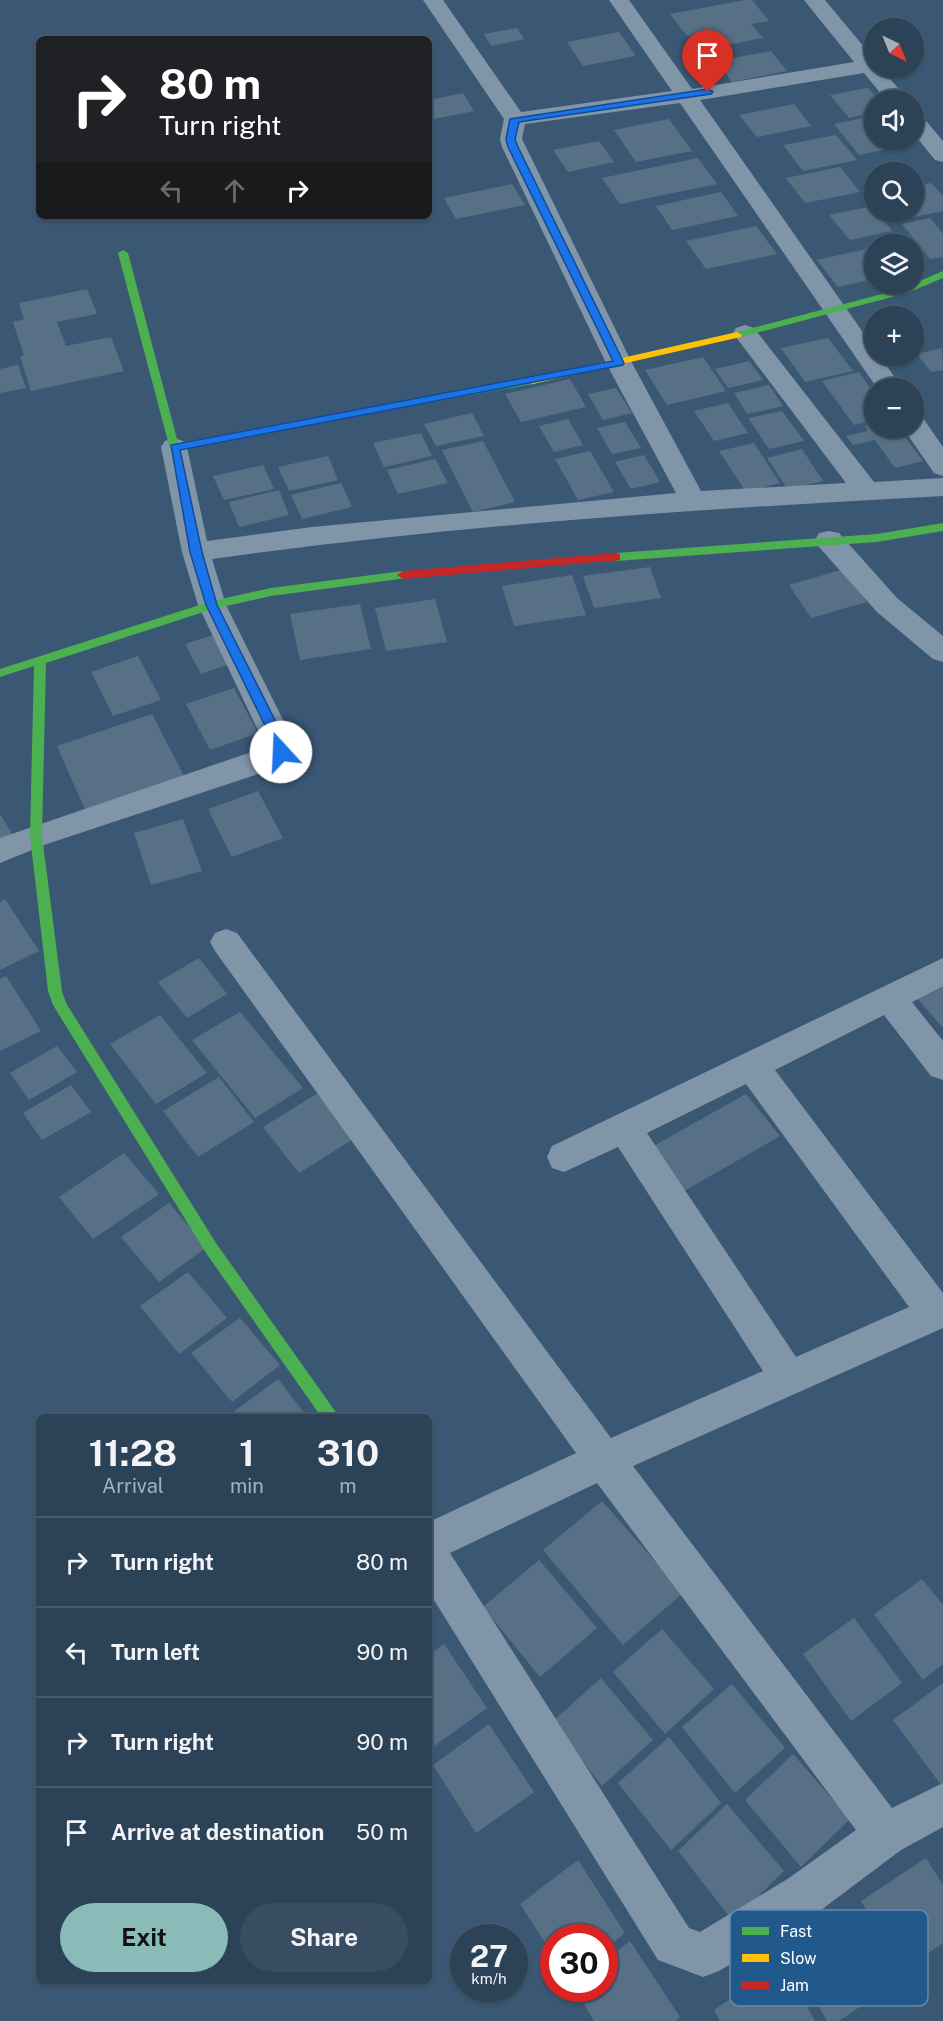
<!DOCTYPE html>
<html lang="en">
<head>
<meta charset="utf-8">
<style>
	body { margin:0; font-family:"Public Sans",sans-serif; background:#384d61; color:#f1f3f6; height:100vh; display:flex; flex-direction:column; font-size:22px; white-space:nowrap }
	* { box-sizing:border-box; margin:0 }
	p { font-size:20px; color:#a6b0ba }
	.icon { flex:none; width:33px; height:33px; fill:none; stroke:currentColor; stroke-width:2; stroke-linecap:round; stroke-linejoin:round }
	.map { position:relative; flex:1; overflow:hidden }
	.details { position:absolute; left:36px; top:1414px; width:396px; height:570px; display:flex; flex-direction:column; background:#2c4257; border-radius:9px; box-shadow:0 2px 4px #0004,0 0 0 2px #485b6d }
	.details>* { flex:none }
	.hud { position:absolute; left:36px; top:36px; width:396px; height:183px; border-radius:9px; box-shadow:0 2px 4px #0004,0 0 0 2px #485b6d; background:#202124; color:#fff; overflow:hidden }
	.needle { width:39px; rotate:137deg }
	.tools { position:absolute; left:864px; top:18px; display:grid; gap:12px }
	.tools a { display:grid; place-items:center; width:60px; height:60px; border-radius:50%; background:#2c4257; box-shadow:0 2px 4px #0004,0 0 0 2px #485b6d; font-size:30px }
	.speed { position:absolute; left:450px; top:1924px; display:flex; gap:12px; font-size:30px; font-weight:700; text-align:center }
	.speed>* { display:grid; place-content:center; width:78px; height:78px; border-radius:50%; background:#2c4257; box-shadow:0 2px 4px #0004,0 0 0 2px #485b6d; line-height:1 }
	.speed small { font-size:15px; font-weight:400 }
	.speed .limit { border:9px solid #d22; background:#fff; color:#111 }
	.pin { position:absolute; display:grid; place-items:center; width:51px; height:51px; color:#fff; margin:-62px -26px; border-radius:50% 50% 50% 0; rotate:-45deg; box-shadow:0 0 6px #0007 }
	.pin .icon { rotate:45deg }
	.me { position:absolute; width:66px; margin:-33px; rotate:340deg; stroke-linejoin:round; filter:drop-shadow(0 0 4px #0008) }
	.turn { display:flex; align-items:center; gap:21px; height:126px; padding:0 24px; font-size:27px }
	.turn .icon { width:78px; height:78px; stroke-width:2.5 }
	.turn b { display:block; font-size:42px; line-height:51px }
	.lanes { display:flex; align-items:center; height:57px; padding:0 24px; background:#0003; justify-content:center; gap:30px; direction:ltr }
	.lanes .off { opacity:.35 }
	.eta { display:flex; justify-content:space-evenly; align-items:center; height:102px; text-align:center }
	.eta b { font-size:36px; font-weight:700; line-height:42px }
	.cta { display:flex; gap:12px; margin-top:auto; padding:12px 24px }
	.cta a { flex:1; height:69px; border-radius:36px; background:#8bbbb9; color:#111; font-size:24px; font-weight:700; line-height:69px; text-align:center }
	.cta a+a { background:#384d61; color:#f1f3f6 }
	ul { padding:0; list-style:none }
	li { display:flex; align-items:center; gap:18px; height:90px; padding:0 24px; border-top:2px solid #485b6d }
	li div { flex:1 }
	li b { display:block; font-size:22px }
	li em { font-style:normal }
	.map>svg:first-child { display:block }
</style>
</head>
<body>
<div class="map">
<svg width="943" height="2021" viewBox="0 0 943 2021">
	<rect width="100%" height="100%" fill="#3a5874"/>
	<path fill="#587086" d="M745 0H752L769 21 751 24 763 38 722 46 711 32 687 36 670 14Z
		M517 28 524 39 491 46 484 34Z
		M619 32 636 56 583 66 567 42Z
		M771 51 787 71 732 82 716 61Z
		M868 88 879 100H874V112L849 118 830 95Z
		M463 93 474 111 429 120V100Z
		M794 104 811 126 757 137 739 115Z
		M874 116V140H902L907 145 859 155 834 124Z
		M669 119 692 151 636 162 614 130Z
		M836 135 857 160 803 171 783 145Z
		M599 141 614 162 568 172 553 150Z
		M698 158 717 184 620 204 602 178Z
		M840 167 860 192 805 203 786 178Z
		M931 183 943 196V211L899 220 891 212H914V187Z
		M512 184 525 205 456 219 444 198Z
		M721 192 738 216 672 230 656 206Z
		M873 206 892 231 850 240 829 215Z
		M930 218 943 234V257L930 259 902 224Z
		M756 226 777 254 706 269 686 241Z
		M866 249 874 260V279L838 287 817 260Z
		M914 257 926 272 914 275Z
		M87 289 97 314 57 322 66 346 111 337 124 371 31 391 20 356 24 355 13 322 24 319 19 303Z
		M828 338 853 371 805 382 781 348Z
		M942 348 943 370 931 372 917 354Z
		M703 357 726 391 667 405 645 370Z
		M749 361 763 380 728 388 715 369Z
		M18 365 26 388 0 393V369Z
		M859 372 874 394V420L854 425 822 381Z
		M570 379 586 407 521 422 505 394Z
		M769 385 783 406 747 414 734 393Z
		M616 388 632 413 603 420 588 394Z
		M728 403 748 433 714 441 694 411Z
		M782 411 804 441 769 449 748 418Z
		M472 413 484 436 436 446 424 424Z
		M568 419 583 445 554 452 539 426Z
		M625 422 641 448 612 454 597 428Z
		M874 424V428H898L923 461 895 468 875 440 853 445 846 436 868 431 865 426Z
		M421 433 432 456 384 467 373 443Z
		M483 441 515 502 473 512 442 450Z
		M754 443 780 483 746 492 719 451Z
		M802 449 823 481 788 490 767 458Z
		M590 451 614 492 578 500 555 459Z
		M644 455 660 482 631 489 615 462Z
		M328 456 338 480 289 491 278 467Z
		M435 459 448 483 398 494 387 470Z
		M263 465 274 489 224 500 213 476Z
		M341 483 352 507 302 519 291 495Z
		M279 490 289 515 239 527 229 502Z
		M650 567 661 598 594 608 583 576Z
		M844 569 867 602 811 618 789 585Z
		M572 575 586 615 514 626 502 586Z
		M435 599 447 642 386 651 375 608Z
		M360 604 371 649 300 660 290 614Z
		M219 633 235 662 201 674 185 644Z
		M138 656 161 700 113 716 91 672Z
		M234 688 258 733 210 750 186 704Z
		M152 714 185 778 86 812 57 746Z
		M258 791 283 838 232 857 208 809Z
		M0 814 17 842 0 849Z
		M183 819 202 871 151 885 134 833Z
		M5 899 39 951 0 970V902Z
		M199 958 227 994 187 1018 158 982Z
		M6 976 41 1031 0 1051V979Z
		M943 983V1028L916 997Z
		M240 1012 303 1088 255 1118 192 1040Z
		M160 1015 207 1073 156 1104 110 1044Z
		M57 1046 77 1072 29 1100 10 1073Z
		M219 1077 254 1122 198 1157 163 1111Z
		M71 1085 91 1112 42 1140 23 1113Z
		M318 1093 355 1138 299 1173 263 1127Z
		M746 1094 780 1136 684 1191 650 1148Z
		M124 1153 159 1194 93 1239 59 1197Z
		M169 1203 207 1247 159 1282 121 1237Z
		M188 1272 227 1318 179 1354 140 1306Z
		M240 1318 280 1365 232 1402 191 1353Z
		M278 1379 308 1418H225Z
		M602 1501 683 1593 623 1645 543 1550Z
		M539 1560 597 1628 540 1677 483 1607Z
		M922 1579 943 1605V1664L923 1680 874 1614Z
		M854 1618 902 1683 851 1721 803 1654Z
		M662 1629 714 1689 665 1734 613 1672Z
		M444 1644 487 1708 430 1749 429 1655Z
		M601 1678 653 1740 602 1786 552 1722Z
		M943 1683V1784L941 1785 893 1720Z
		M732 1684 785 1748 735 1793 682 1727Z
		M489 1724 534 1792 476 1833 433 1765Z
		M669 1737 721 1803 671 1850 618 1783Z
		M793 1754 850 1819 801 1867 745 1800Z
		M727 1804 784 1871 733 1921 678 1851Z
		M926 1858 943 1885V1943L903 1970 861 1901Z
		M578 1860 625 1933 604 1950V1938H554V1956L520 1904Z
		M855 1911 898 1981 839 2021H827L788 1955Z
		M630 1941 680 2017 675 2021H594L575 1989H604V1961Z
		M782 1964 815 2021H720L714 2010Z"/>
	<g fill="none" stroke-linecap="round" stroke-linejoin="round">
		<path fill="#8195a8" fill-rule="evenodd" d="M423 0H443L521 112 672 91 609 0H629L692 89 854 62 804 0H825L874 59V68H881L908 100H886L864 73 700 100 874 348V356H880L902 388H877L680 103 525 124 522 139 632 363 701 491 846 483 733 333 736 328 745 325 754 328 874 482 943 478V496C700 509 454 525 212 559L226 605 296 746 292 759 285 765 47 844 0 863V838L266 747 198 605 182 552 161 447 165 441 174 438 183 441 187 447 207 541 312 527 676 493 606 363 502 147 500 139 504 119Z
			M914 114 922 116 943 141V162L935 160 914 134Z
			M914 416 923 418 943 447V476L934 473 903 428H914Z
			M829 531 839 533 897 598 943 636V662L933 659 877 612 819 547 815 540 819 533Z
			M226 929 237 933 611 1438 763 1371 618 1147 564 1172 552 1168 547 1157 552 1146 943 958V986L912 1002 943 1041V1080L931 1076 884 1015 775 1070 943 1293V1328L633 1466 892 1808 943 1783V1827L901 1850 821 1910 719 1971 703 1977 658 1960 429 1592V1522L576 1453 215 951 210 942 215 933ZM746 1084 909 1307 796 1357 647 1133ZM597 1483 856 1830 789 1878 700 1932 689 1928 450 1553Z"/>
		<path fill="#4caf50" fill-rule="evenodd" d="M123 250 128 253 178 443 533 378 538 381 533 384 170 449 118 253Z
			M943 271V278L907 293 737 338 732 335 733 333 901 289Z
			M943 523V531L877 542 616 561 610 557 616 553 877 534Z
			M403 571 407 572V578L271 596 213 609 46 663 42 836 62 991 66 1003 216 1243 340 1418H322L206 1253 53 1005 48 991 30 836 34 666 0 677V669L212 601 271 588Z"/>
		<path fill="#ffc107" fill-rule="evenodd" d="M737 332 742 335 741 337 533 384 528 381 533 378Z"/>
		<path fill="#c62828" fill-rule="evenodd" d="M616 553 620 554V560L403 579 397 575 403 571Z"/>
	</g>
	<path fill="#1a73e8" stroke="#114b97" stroke-width="1.5" d="M708 89 713 92 711 94 519 122 515 139 518 147 624 363 623 365 180 450 202 552 217 605 288 746 285 755H276L275 746 206 605 190 552 171 445 613 361 508 147 506 139 510 119Z"/>
	<rect x="730" y="1910" width="198" height="96" rx="9" fill="#22598c" stroke="#648bae" stroke-width="1.5"/>
	<rect x="742" y="1927" width="27" height="8" fill="#4caf50"/>
	<rect x="742" y="1954" width="27" height="8" fill="#ffc107"/>
	<rect x="742" y="1981" width="27" height="8" fill="#c62828"/>
	<g font-size="16" fill="#fff">
		<text x="780" y="1937">Fast</text>
		<text x="780" y="1964">Slow</text>
		<text x="780" y="1991">Jam</text>
	</g>
</svg>
<div class="tools">
<a><svg class="needle" viewBox="-14 -14 28 28"><path d="M0-13l5 13h-10z" fill="#e53935"/><path d="M0 13l5-13h-10z" fill="#a6b0ba"/></svg></a>
<a><svg class="icon" aria-label="sound" viewBox="0 0 24 24"><path d="M4 9h4l5-4v14l-5-4H4zM17 9q2 3 0 6"/></svg></a>
<a><svg class="icon" aria-label="search" viewBox="0 0 24 24"><circle cx="10" cy="10" r="6"/><path d="M15 15l6 6"/></svg></a>
<a><svg class="icon" aria-label="layers" viewBox="0 0 24 24"><path d="M12 4l9 5-9 5-9-5zM3 14l9 5 9-5"/></svg></a>
<a>+</a>
<a>−</a>
</div>
<div class="speed"><div>27<small>km/h</small></div><div class="limit">30</div></div>
<div class="pin" style="left:708px;top:92px;background:#d93025"><svg class="icon" aria-label="arrive" viewBox="0 0 24 24"><path d="M6 21V4h12l-3 4 3 4H6"/></svg></div>
<svg class="me" style="left:281px;top:752px" viewBox="-20 -20 40 40"><circle r="19" fill="#fff"/><path d="M0-13L10 11 0 6-10 11z" fill="#1a73e8"/></svg>
<div class="hud">
<div class="turn"><svg class="icon" aria-label="right" viewBox="0 0 24 24"><path d="M7 20v-9h11M14 6l5 5-5 5"/></svg><div><b>80 m</b>Turn right</div></div>
<div class="lanes"><svg class="icon off" aria-label="left" viewBox="0 0 24 24"><path d="M17 20v-9H6M10 6l-5 5 5 5"/></svg><svg class="icon off" aria-label="ahead" viewBox="0 0 24 24"><path d="M12 20V5M6 11l6-6 6 6"/></svg><svg class="icon" aria-label="right" viewBox="0 0 24 24"><path d="M7 20v-9h11M14 6l5 5-5 5"/></svg></div>
</div>
<section class="details">
<div class="eta">
<div><b>11:28</b><p>Arrival</p></div>
<div><b>1</b><p>min</p></div>
<div><b>310</b><p>m</p></div>
</div>
<ul>
<li><svg class="icon" aria-label="right" viewBox="0 0 24 24"><path d="M7 20v-9h11M14 6l5 5-5 5"/></svg><div><b>Turn right</b></div><em>80 m</em></li>
<li><svg class="icon" aria-label="left" viewBox="0 0 24 24"><path d="M17 20v-9H6M10 6l-5 5 5 5"/></svg><div><b>Turn left</b></div><em>90 m</em></li>
<li><svg class="icon" aria-label="right" viewBox="0 0 24 24"><path d="M7 20v-9h11M14 6l5 5-5 5"/></svg><div><b>Turn right</b></div><em>90 m</em></li>
<li><svg class="icon" aria-label="arrive" viewBox="0 0 24 24"><path d="M6 21V4h12l-3 4 3 4H6"/></svg><div><b>Arrive at destination</b></div><em>50 m</em></li>
</ul>
<div class="cta"><a>Exit</a><a>Share</a></div>
</section>
</div>
</body>
</html>
